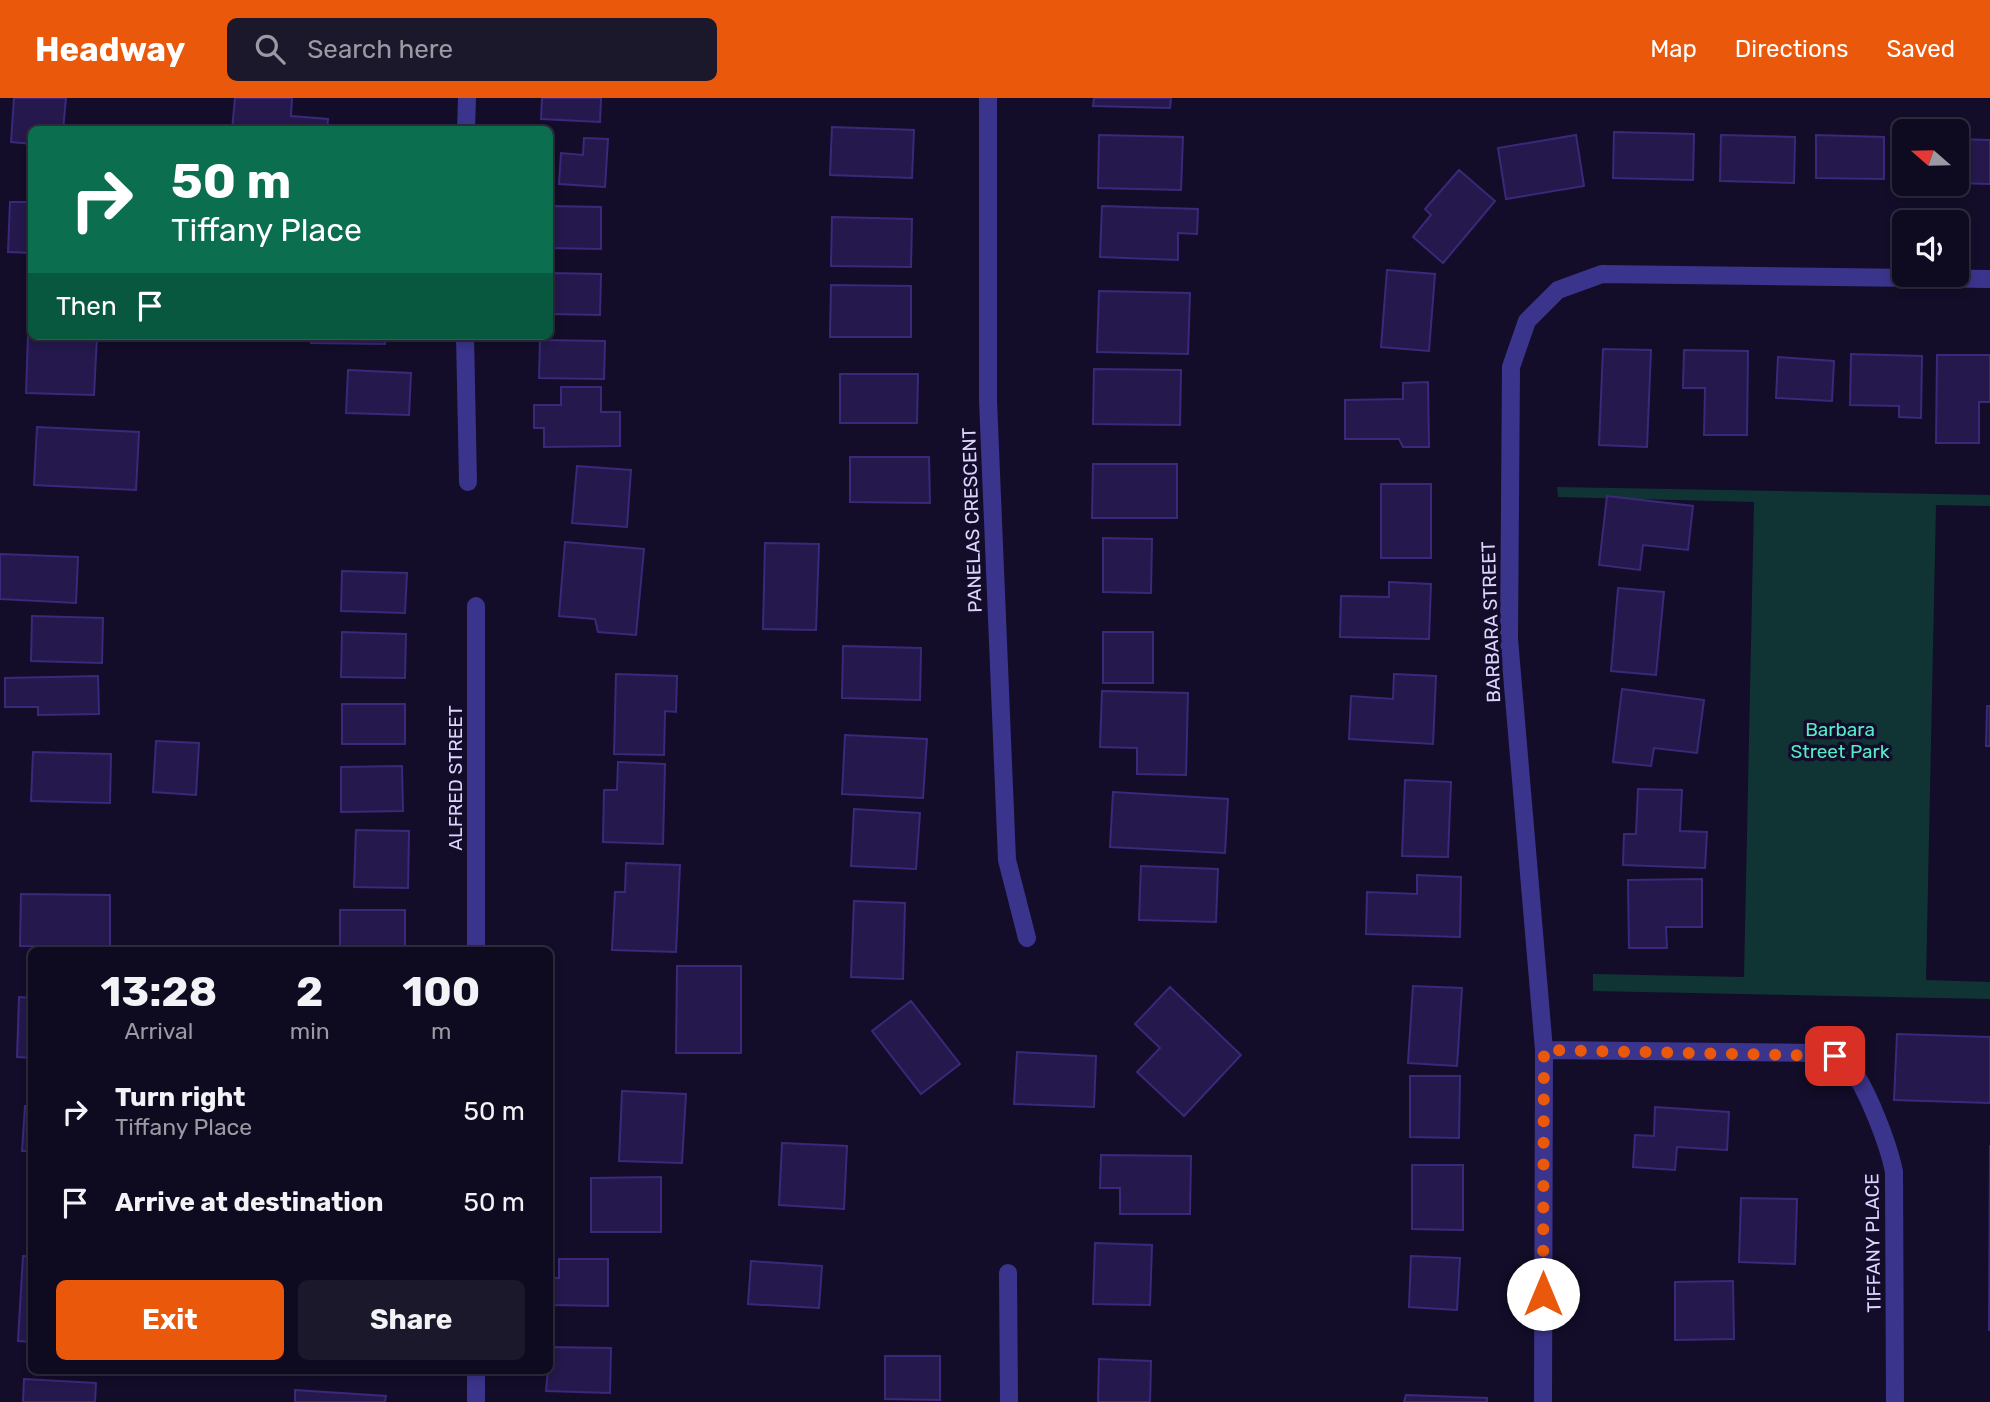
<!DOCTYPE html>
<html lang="en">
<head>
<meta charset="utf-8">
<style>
	body { margin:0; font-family:Rubik,sans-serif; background:#1c182c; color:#f1f3f6; height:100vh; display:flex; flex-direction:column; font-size:26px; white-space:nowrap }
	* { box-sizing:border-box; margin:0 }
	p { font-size:23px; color:#9b9aa4 }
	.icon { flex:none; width:38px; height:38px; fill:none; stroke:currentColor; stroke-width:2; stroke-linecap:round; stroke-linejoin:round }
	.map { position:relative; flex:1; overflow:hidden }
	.drawer { position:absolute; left:28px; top:849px; width:525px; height:427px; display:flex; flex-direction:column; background:#0e0a1f; border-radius:10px; box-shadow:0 4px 10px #0003,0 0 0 2px #2e2b3d }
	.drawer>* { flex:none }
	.guide { position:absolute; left:28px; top:28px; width:525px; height:214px; border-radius:10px; box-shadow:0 4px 10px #0003,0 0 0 2px #2e2b3d; background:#0b6e4f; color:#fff; overflow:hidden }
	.needle { width:46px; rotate:290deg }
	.controls { position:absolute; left:1892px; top:21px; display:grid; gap:14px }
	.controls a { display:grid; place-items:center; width:77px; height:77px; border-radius:10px; background:#0e0a1f; box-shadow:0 4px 10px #0003,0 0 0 2px #2e2b3d; font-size:35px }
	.pin { position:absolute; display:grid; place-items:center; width:60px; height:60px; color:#fff; margin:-30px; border-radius:14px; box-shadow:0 4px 10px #0006 }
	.me { position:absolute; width:77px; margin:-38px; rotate:0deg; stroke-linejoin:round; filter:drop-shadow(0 0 5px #0008) }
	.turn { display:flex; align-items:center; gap:24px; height:147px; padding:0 28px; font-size:32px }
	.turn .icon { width:91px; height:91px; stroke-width:2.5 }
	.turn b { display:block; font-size:49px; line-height:60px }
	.then { display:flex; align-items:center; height:66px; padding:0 28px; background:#0003; gap:14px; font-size:26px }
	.eta { display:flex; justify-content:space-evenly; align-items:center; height:119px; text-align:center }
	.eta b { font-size:42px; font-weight:700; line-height:49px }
	.primary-button { display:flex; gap:14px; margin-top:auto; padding:14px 28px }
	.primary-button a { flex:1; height:80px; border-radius:10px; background:#ea580c; color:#fff; font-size:28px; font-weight:700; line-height:80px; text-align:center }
	.primary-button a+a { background:#1c182c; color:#f1f3f6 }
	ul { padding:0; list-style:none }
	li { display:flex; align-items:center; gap:21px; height:91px; padding:0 28px }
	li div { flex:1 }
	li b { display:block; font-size:26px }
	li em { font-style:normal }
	header { display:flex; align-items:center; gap:42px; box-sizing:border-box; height:98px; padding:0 35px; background:#ea580c; color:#fff }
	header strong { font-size:33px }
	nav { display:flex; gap:38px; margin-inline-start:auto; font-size:24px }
	.search { width:490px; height:63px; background:#1c182c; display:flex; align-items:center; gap:18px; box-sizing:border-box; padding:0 24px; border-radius:10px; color:#9b9aa4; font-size:26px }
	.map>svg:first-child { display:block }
</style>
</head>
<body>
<header>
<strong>Headway</strong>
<div class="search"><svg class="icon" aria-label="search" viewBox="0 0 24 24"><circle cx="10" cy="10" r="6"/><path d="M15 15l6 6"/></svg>Search here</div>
<nav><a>Map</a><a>Directions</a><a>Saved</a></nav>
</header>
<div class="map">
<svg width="1990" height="1304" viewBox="0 0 1990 1304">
	<rect width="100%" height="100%" fill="#130d29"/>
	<path fill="#103434" d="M1557 389 1990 397V408L1936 407 1926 882 1990 884V901L1593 893V876L1744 879 1754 404 1558 399Z"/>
	<path fill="#24184c" stroke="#3b287a" stroke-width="2" d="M14 0H66L63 32H32V46L11 44Z
		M235 0H292L291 18 328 21 327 32H232Z
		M542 0H601L600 24 541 21Z
		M1094 0H1171L1170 10 1093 8Z
		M832 29 914 32 912 80 830 77Z
		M1614 34 1694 36 1693 82 1613 80Z
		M1099 37 1183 39 1181 92 1098 90Z
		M1576 37 1584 88 1506 101 1498 50Z
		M1721 37 1795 39 1794 85 1720 83Z
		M1816 37 1884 39V81L1816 80Z
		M584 40 608 41 605 89 559 86 561 55 583 57Z
		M1956 41 1990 42V86L1956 85Z
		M1459 72 1495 103 1443 165 1413 139 1431 117 1425 111Z
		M30 85 32 155 8 154 10 104H30Z
		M550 108 601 109V151L550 150Z
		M1102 108 1198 111 1197 136 1178 135V162L1100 159Z
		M832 119 912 121 911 169 831 168Z
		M1387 172 1435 176 1429 253 1381 249Z
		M550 175 601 176 600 217 550 216Z
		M831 187 911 188V239H830Z
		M1099 193 1190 195 1188 256 1097 254Z
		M29 208H32V238H97L94 297 26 295Z
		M311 238H385V246L311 245Z
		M540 242 605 243 604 281 539 280Z
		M1603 251 1651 252 1647 349 1599 347Z
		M1684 252 1748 253 1747 337H1704L1705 290H1683Z
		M1851 256 1922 258 1921 320 1899 319V308L1850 307Z
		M1937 257H1990V304H1979V345H1936Z
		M1778 259 1834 263 1832 303 1776 300Z
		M1094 271 1181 272 1180 327 1093 326Z
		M348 272 411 275 409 317 346 315Z
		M840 276H918L917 325H840Z
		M1428 284 1429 349H1403L1399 341H1345V302L1403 301V285Z
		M561 289H601V314H620V348L544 349V330H534V307H561Z
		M37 329 139 334 136 392 34 387Z
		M850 359H929L930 405 850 404Z
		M1093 366H1177V420H1092Z
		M577 368 631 372 627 429 572 425Z
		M1381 386H1431V460H1381Z
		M1607 398 1693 408 1688 452 1643 447 1640 472 1599 467Z
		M1103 440 1152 441 1151 495 1103 494Z
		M565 444 644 451 636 537 598 534 595 521 559 518Z
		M765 445 819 446 816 532 763 531Z
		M0 456 78 459 76 505 0 501Z
		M342 473 407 475 405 515 341 513Z
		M1389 484 1431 486 1429 541 1340 539 1341 498 1389 499Z
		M1618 490 1664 494 1656 577 1611 573Z
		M32 518 103 520 102 565 31 563Z
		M342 534 406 536 405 580 341 579Z
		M1103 534H1153V585H1103Z
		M843 548 921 550 920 602 842 600Z
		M616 576 677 578 676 614 665 613 664 657 614 656Z
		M1394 576 1436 578 1433 646 1349 641 1351 598 1393 601Z
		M98 578 99 616 38 617V609H5V580Z
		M1622 591 1704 602 1697 655 1654 650 1651 668 1613 664Z
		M1102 593 1188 595 1186 677 1137 676V650L1100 649Z
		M342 606H405V646H342Z
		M1987 608H1990V648H1986Z
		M845 637 927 641 923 700 842 696Z
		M156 643 199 645 196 697 153 694Z
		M33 654 111 656 110 705 31 703Z
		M618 664 665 666 663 746 603 744 604 692H617Z
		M402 668 403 713 341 714V669Z
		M1405 682 1451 684 1448 759 1402 758Z
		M1638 691 1682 692 1680 733 1707 734 1705 770 1623 767 1624 736H1636Z
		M1113 694 1228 701 1225 755 1110 749Z
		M854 711 920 715 916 771 851 768Z
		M356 732 409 733 408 790 354 789Z
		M626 765 680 767 676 854 612 852 615 794H625Z
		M1141 768 1218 771 1216 824 1139 822Z
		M1417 777 1461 779 1460 839 1366 836 1367 794 1417 796Z
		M1702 781V829H1666L1667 850H1629L1628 782Z
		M21 796 110 797V849L20 848Z
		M854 803 905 805 903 881 851 879Z
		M340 812H405V852H340Z
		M677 868H741V955H676Z
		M1413 888 1462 890 1457 968 1408 965Z
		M1170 889 1241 957 1184 1018 1137 974 1160 950 1135 926Z
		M19 899 32 900V960L17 959Z
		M911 903 960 966 921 996 872 933Z
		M1897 936 1990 939V1005L1894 1002Z
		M1017 954 1096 958 1094 1009 1014 1006Z
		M1410 978H1460L1459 1040 1410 1039Z
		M622 993 686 996 682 1065 619 1063Z
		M25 1008H32V1053H22Z
		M1655 1009 1729 1014 1727 1052 1677 1049 1675 1072 1633 1069 1635 1037 1654 1038Z
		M782 1045 847 1048 844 1111 779 1107Z
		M1990 1047V1232H1989Z
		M1101 1057 1191 1058 1190 1116H1120V1090H1100Z
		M1412 1067H1463V1132L1412 1131Z
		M661 1079V1134H591V1080Z
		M1741 1100 1797 1101 1795 1166 1739 1164Z
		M1095 1145 1152 1147 1150 1207 1093 1206Z
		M23 1158 32 1159V1244L18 1243Z
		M1411 1158 1460 1160 1457 1212 1409 1209Z
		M559 1161H608V1208L551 1207V1180H559Z
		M751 1163 822 1168 819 1210 748 1206Z
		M1733 1183 1734 1241 1675 1242V1184Z
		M550 1249 611 1250 610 1295 546 1293Z
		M885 1258H940V1302L885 1301Z
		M1099 1261 1151 1263 1150 1304H1098Z
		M24 1281 96 1285 95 1304H23Z
		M295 1292 386 1298 385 1304H295Z
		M1406 1297 1487 1300V1304H1404Z"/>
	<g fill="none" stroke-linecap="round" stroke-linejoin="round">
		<path stroke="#3b348c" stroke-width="18" d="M988 0V302L1007 762 1027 840
			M466 32 467 0
			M465 238 468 384
			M476 508V852
			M1544 952 1817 955C1829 957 1839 958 1848 967 1866 986 1889 1048 1894 1074L1895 1304
			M1008 1175 1009 1304
			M476 1272V1304
			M1543 1304 1544 952 1509 541 1511 269 1527 223 1558 192 1602 176 1990 181"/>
	</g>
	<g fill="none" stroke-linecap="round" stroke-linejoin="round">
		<path stroke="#ea580c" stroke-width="12" stroke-dasharray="0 21.6" d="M1543 1196 1544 952 1835 958"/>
	</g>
	<g text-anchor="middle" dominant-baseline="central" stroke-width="7" stroke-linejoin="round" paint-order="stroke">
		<g font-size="19" fill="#dcd6ff" stroke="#130d29">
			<text transform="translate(972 422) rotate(-92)">PANELAS CRESCENT</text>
			<text transform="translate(1491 524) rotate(-92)">BARBARA STREET</text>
			<text transform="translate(455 680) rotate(-90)">ALFRED STREET</text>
			<text transform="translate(1873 1145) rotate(-91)">TIFFANY PLACE</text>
		</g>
		<g font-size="19" fill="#56ebcb" stroke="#130d29">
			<text x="1840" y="631">Barbara<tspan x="1840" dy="22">Street Park</tspan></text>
		</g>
	</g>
</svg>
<div class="controls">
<a><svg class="needle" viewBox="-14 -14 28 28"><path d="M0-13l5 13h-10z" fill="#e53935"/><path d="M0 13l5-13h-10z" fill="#9b9aa4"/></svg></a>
<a><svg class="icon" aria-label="sound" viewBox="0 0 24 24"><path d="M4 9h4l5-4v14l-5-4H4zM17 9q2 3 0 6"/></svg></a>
</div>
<div class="pin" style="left:1835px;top:958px;background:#d93025"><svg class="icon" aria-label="arrive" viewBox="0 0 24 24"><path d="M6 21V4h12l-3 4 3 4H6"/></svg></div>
<svg class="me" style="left:1543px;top:1196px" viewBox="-20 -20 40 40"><circle r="19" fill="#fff"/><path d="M0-13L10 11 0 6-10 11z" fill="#ea580c"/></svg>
<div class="guide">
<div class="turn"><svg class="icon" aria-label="right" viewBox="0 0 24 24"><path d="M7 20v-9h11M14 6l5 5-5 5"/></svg><div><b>50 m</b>Tiffany Place</div></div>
<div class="then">Then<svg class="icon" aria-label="arrive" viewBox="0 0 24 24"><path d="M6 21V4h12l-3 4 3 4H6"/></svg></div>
</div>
<section class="drawer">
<div class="eta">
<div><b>13:28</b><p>Arrival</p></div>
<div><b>2</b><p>min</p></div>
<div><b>100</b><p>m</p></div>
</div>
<ul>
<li><svg class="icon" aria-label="right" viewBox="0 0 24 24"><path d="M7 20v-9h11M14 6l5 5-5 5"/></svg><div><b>Turn right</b><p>Tiffany Place</p></div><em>50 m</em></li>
<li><svg class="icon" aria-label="arrive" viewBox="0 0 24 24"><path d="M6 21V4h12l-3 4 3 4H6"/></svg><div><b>Arrive at destination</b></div><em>50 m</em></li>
</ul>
<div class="primary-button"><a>Exit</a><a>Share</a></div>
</section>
</div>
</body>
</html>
